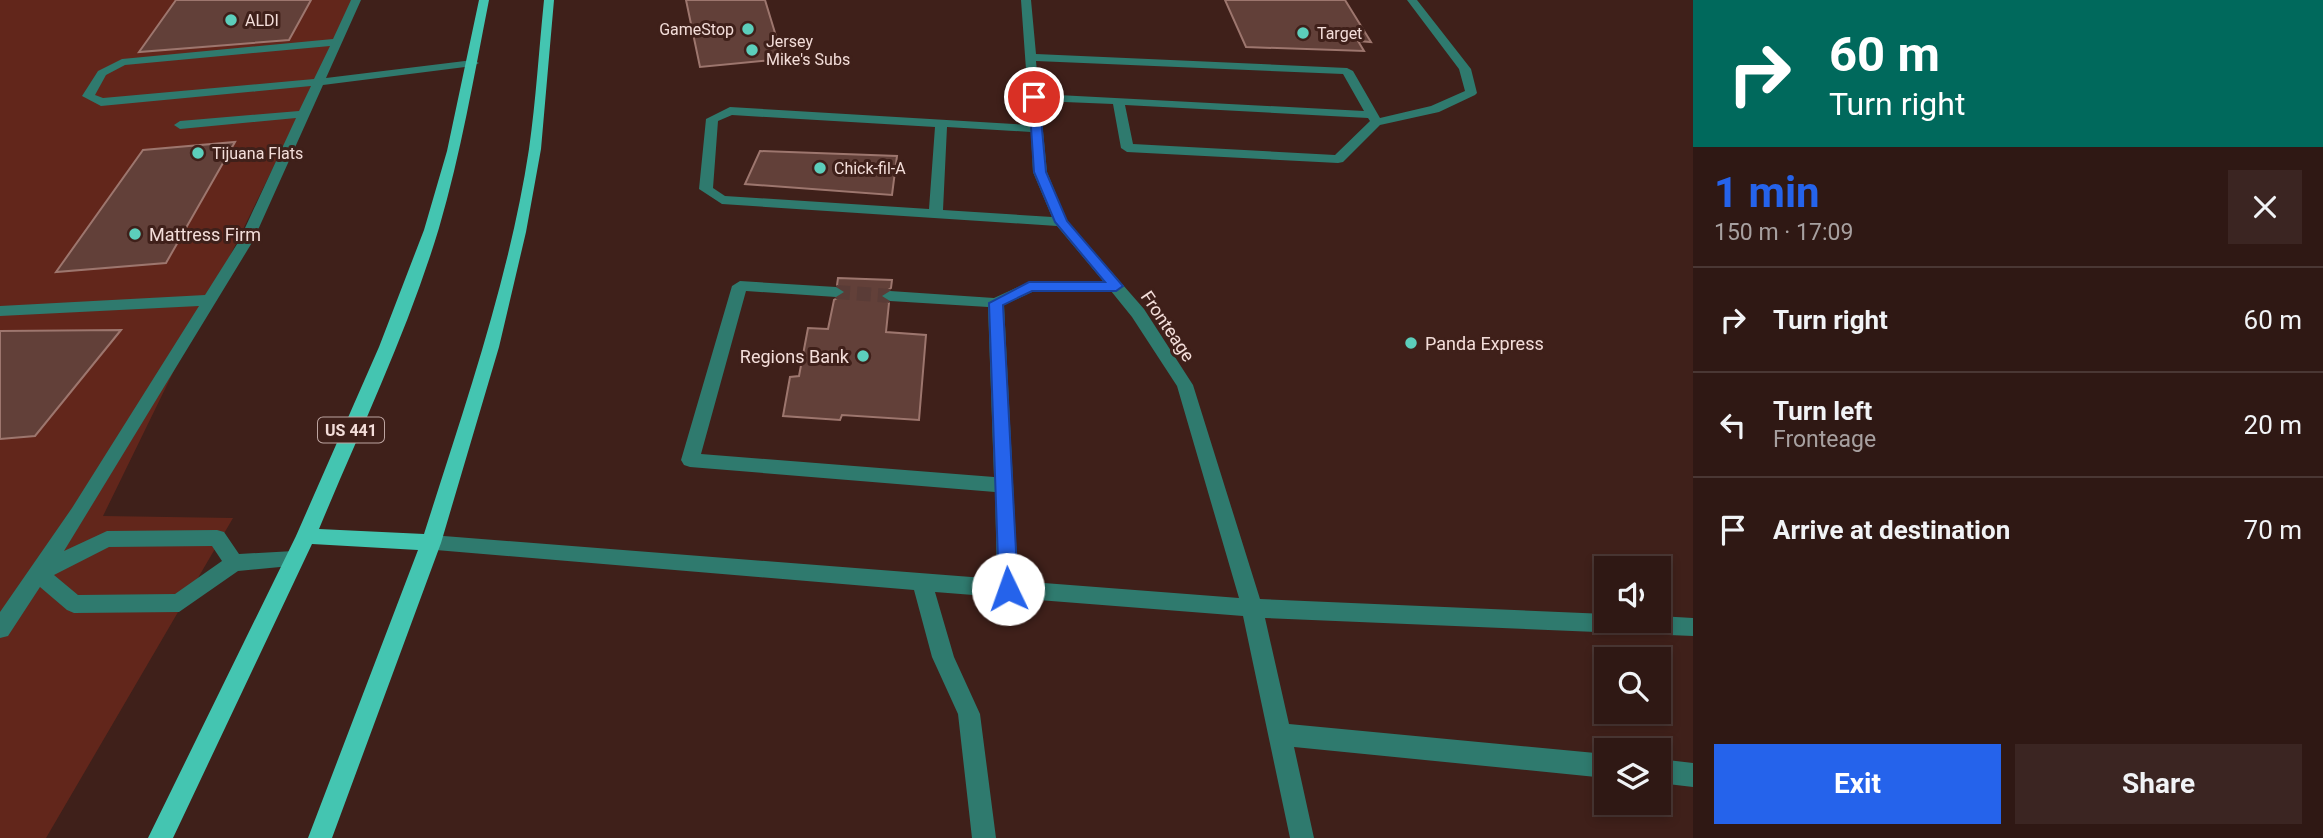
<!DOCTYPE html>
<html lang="en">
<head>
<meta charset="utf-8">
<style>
	body { margin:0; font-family:Roboto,sans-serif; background:#3b2522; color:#f1f3f6; height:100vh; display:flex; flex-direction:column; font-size:26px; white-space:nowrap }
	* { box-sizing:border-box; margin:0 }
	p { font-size:23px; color:#a7a0a0 }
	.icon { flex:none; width:38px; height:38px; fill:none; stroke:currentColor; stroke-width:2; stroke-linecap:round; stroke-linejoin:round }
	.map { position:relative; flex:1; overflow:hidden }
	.sheet { display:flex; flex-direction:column; background:#2f1814; width:630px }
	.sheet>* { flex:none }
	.guide { background:#00695c; color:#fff; overflow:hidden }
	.buttons { position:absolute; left:1594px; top:556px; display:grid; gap:14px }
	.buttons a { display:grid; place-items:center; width:77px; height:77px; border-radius:0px; background:#2f1814; box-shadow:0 4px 10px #0003,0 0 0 2px #4a3734; font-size:35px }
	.pin { position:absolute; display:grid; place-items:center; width:60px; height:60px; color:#fff; margin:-30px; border:4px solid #fff; border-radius:50%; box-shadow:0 2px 7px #0007 }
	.me { position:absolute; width:77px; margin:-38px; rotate:357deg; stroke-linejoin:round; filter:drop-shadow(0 0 5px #0008) }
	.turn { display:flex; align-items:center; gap:24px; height:147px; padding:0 21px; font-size:32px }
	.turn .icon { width:91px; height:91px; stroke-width:2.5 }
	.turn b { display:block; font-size:49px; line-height:60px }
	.round { display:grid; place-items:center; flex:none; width:74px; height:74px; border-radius:0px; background:#3b2522 }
	.head { display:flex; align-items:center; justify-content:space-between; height:119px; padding:0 21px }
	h1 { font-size:42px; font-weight:700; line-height:52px; color:#2563eb }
	.cta { display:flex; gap:14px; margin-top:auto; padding:14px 21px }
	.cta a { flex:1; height:80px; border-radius:0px; background:#2563eb; color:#fff; font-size:28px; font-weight:700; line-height:80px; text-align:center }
	.cta a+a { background:#3b2522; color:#f1f3f6 }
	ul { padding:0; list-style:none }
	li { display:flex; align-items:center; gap:21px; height:105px; padding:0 21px; border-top:2px solid #4a3734 }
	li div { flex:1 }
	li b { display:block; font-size:26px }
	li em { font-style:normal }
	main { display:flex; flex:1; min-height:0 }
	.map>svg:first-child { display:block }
</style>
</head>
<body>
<main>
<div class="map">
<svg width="1693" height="838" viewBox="0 0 1693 838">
	<rect width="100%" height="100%" fill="#3f201a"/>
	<path fill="#62261b" d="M0 0H355L103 516 233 518 46 838H0Z"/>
	<path fill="#624039" stroke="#9d766e" stroke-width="2" d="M176 0H311L289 40 139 52Z
		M686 0H765L783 59 700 67Z
		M1225 0H1345L1371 42 1358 41 1364 51 1246 47Z
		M235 142 166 263 56 272 143 150Z
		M760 151 897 156 892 195 745 184Z
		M838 278 892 280 891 288 880 295 889 303 886 332 926 335 919 420 842 415 840 420 783 416 790 377 799 376 808 328 828 329 834 300 846 293 837 285Z
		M121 330 35 436 0 439V331Z"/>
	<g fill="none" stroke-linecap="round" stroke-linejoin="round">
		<path stroke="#5a3c37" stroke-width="14" stroke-dasharray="14 7" stroke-linecap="butt" d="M836 292 890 296"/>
		<path fill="#2f7a6e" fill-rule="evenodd" d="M351 0H361L326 78 473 60 479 63 473 66 323 85 253 241 64 551 107 531 217 530 224 532 239 554 294 551 301 553 304 559 301 565 238 571 179 612 74 613 67 610 40 587 8 636 0 638V612L72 508 199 306 0 316V306L205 295 239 241 296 118 180 129 174 125 180 121 299 111 311 86 101 106 82 96 98 71 122 59 333 39ZM330 46 314 79 103 98 95 95 106 75 125 65ZM212 546 222 561 175 594 78 595 54 575 109 547Z
			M1021 0H1031L1036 54 1347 68 1353 71 1380 118 1431 106 1465 91 1459 69 1407 0H1417L1471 69 1477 93 1475 95 1439 112 1380 125 1343 162 1338 163 1127 152 1121 148 1113 104 1040 101 1047 172 1067 221 1144 309 1193 385 1260 599 1606 614V621H1659V616L1693 618V636L1265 618 1289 724 1606 754V778L1294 747 1314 838H1290L1243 616 935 592 954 657 980 714 996 838H972L958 714 932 657 914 590 424 549 421 543 424 537 431 535 997 579 995 492 690 467 684 465 681 460 732 286 740 281 836 287 844 292 836 297 746 291 701 454 994 477 988 307 890 301 882 296 890 291 994 298 1029 282 1103 281 1057 226 722 204 699 189 706 119 730 107 1030 125ZM1036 61 1343 74 1364 111 1039 94ZM1125 105 1368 118 1370 121 1335 155 1133 144ZM732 115 935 127 929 209 725 196 713 188 718 121ZM947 127 1031 132 1033 172 1052 217 943 210ZM1111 291 1132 317 1177 386 1239 598 1018 581 1004 305 1032 292Z
			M1659 759 1693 763V787L1659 783Z"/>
		<path fill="#44c5b1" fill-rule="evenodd" d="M479 0H489C474 76 461 153 439 228 408 331 360 430 319 529L424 534C464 408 509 280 529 149 536 100 539 49 544 0H554L541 149 526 232 499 347 441 543 332 838H308L418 550 312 544 173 838H148L296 536 379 347 424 230 447 151Z"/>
	</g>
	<path fill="#2563eb" stroke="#184099" stroke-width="2" d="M1034 94 1039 97 1046 172 1067 221 1123 286 1116 291H1032L1003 305 1018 589 1015 594 1008 597 1002 594 999 589 989 303 1029 282H1105L1055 222 1034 172 1029 97Z"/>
	<g fill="#5ccebb" stroke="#3f201a" stroke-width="2.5">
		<circle cx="231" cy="20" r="7"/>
		<circle cx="748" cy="29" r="7"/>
		<circle cx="1303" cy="33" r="7"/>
		<circle cx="752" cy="50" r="7"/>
		<circle cx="198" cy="153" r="7"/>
		<circle cx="820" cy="168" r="7"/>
		<circle cx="135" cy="234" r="7"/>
		<circle cx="1411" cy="343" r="7"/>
		<circle cx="863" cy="356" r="7"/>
	</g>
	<g text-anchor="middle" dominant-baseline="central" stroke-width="6" stroke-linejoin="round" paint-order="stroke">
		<g font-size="16" fill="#f3ddd9" stroke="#3f201a" text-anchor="start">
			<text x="245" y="20">ALDI</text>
			<text x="734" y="29" text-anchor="end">GameStop</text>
			<text x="1317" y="33">Target</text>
			<text x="766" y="41">Jersey<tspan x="766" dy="18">Mike's Subs</tspan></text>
			<text x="212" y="153">Tijuana Flats</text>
			<text x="834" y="168">Chick-fil-A</text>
		</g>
		<rect fill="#3f201a" stroke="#bda4a0" stroke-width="2" x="318" y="417.5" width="66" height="25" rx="5"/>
		<g font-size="16" font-weight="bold" fill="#f3ddd9">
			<text x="351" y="430">US 441</text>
		</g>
		<g font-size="18" fill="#f3ddd9" stroke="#3f201a" text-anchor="start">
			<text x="149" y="234">Mattress Firm</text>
			<text x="1425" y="343">Panda Express</text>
			<text x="849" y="356" text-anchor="end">Regions Bank</text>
		</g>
		<g font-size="18" fill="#f3ddd9" stroke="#3f201a">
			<text transform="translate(1168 326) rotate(56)">Fronteage</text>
		</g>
	</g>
</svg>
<div class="buttons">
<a><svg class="icon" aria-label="sound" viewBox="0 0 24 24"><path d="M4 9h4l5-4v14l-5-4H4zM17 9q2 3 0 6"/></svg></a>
<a><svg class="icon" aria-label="search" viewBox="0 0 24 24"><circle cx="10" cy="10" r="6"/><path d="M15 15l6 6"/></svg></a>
<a><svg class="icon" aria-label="layers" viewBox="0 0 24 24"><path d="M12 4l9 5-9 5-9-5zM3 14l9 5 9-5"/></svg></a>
</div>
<div class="pin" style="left:1034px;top:97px;background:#d93025"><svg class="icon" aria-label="arrive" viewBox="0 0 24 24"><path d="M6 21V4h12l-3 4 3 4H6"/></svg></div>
<svg class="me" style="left:1008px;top:589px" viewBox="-20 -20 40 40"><circle r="19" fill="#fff"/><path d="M0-13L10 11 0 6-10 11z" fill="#2563eb"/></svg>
</div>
<section class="sheet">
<div class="guide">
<div class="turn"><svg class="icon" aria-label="right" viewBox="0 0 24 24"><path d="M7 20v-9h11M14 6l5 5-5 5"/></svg><div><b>60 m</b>Turn right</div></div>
</div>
<div class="head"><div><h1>1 min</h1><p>150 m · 17:09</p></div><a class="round"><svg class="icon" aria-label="close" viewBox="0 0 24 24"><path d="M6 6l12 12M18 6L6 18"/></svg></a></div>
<ul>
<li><svg class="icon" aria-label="right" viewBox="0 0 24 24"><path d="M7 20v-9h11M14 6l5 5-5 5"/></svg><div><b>Turn right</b></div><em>60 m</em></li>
<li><svg class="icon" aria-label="left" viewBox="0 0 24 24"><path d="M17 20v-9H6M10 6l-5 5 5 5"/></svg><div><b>Turn left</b><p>Fronteage</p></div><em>20 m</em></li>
<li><svg class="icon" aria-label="arrive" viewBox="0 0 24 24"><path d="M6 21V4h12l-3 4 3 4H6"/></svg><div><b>Arrive at destination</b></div><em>70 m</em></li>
</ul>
<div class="cta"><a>Exit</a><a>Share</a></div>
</section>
</main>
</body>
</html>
